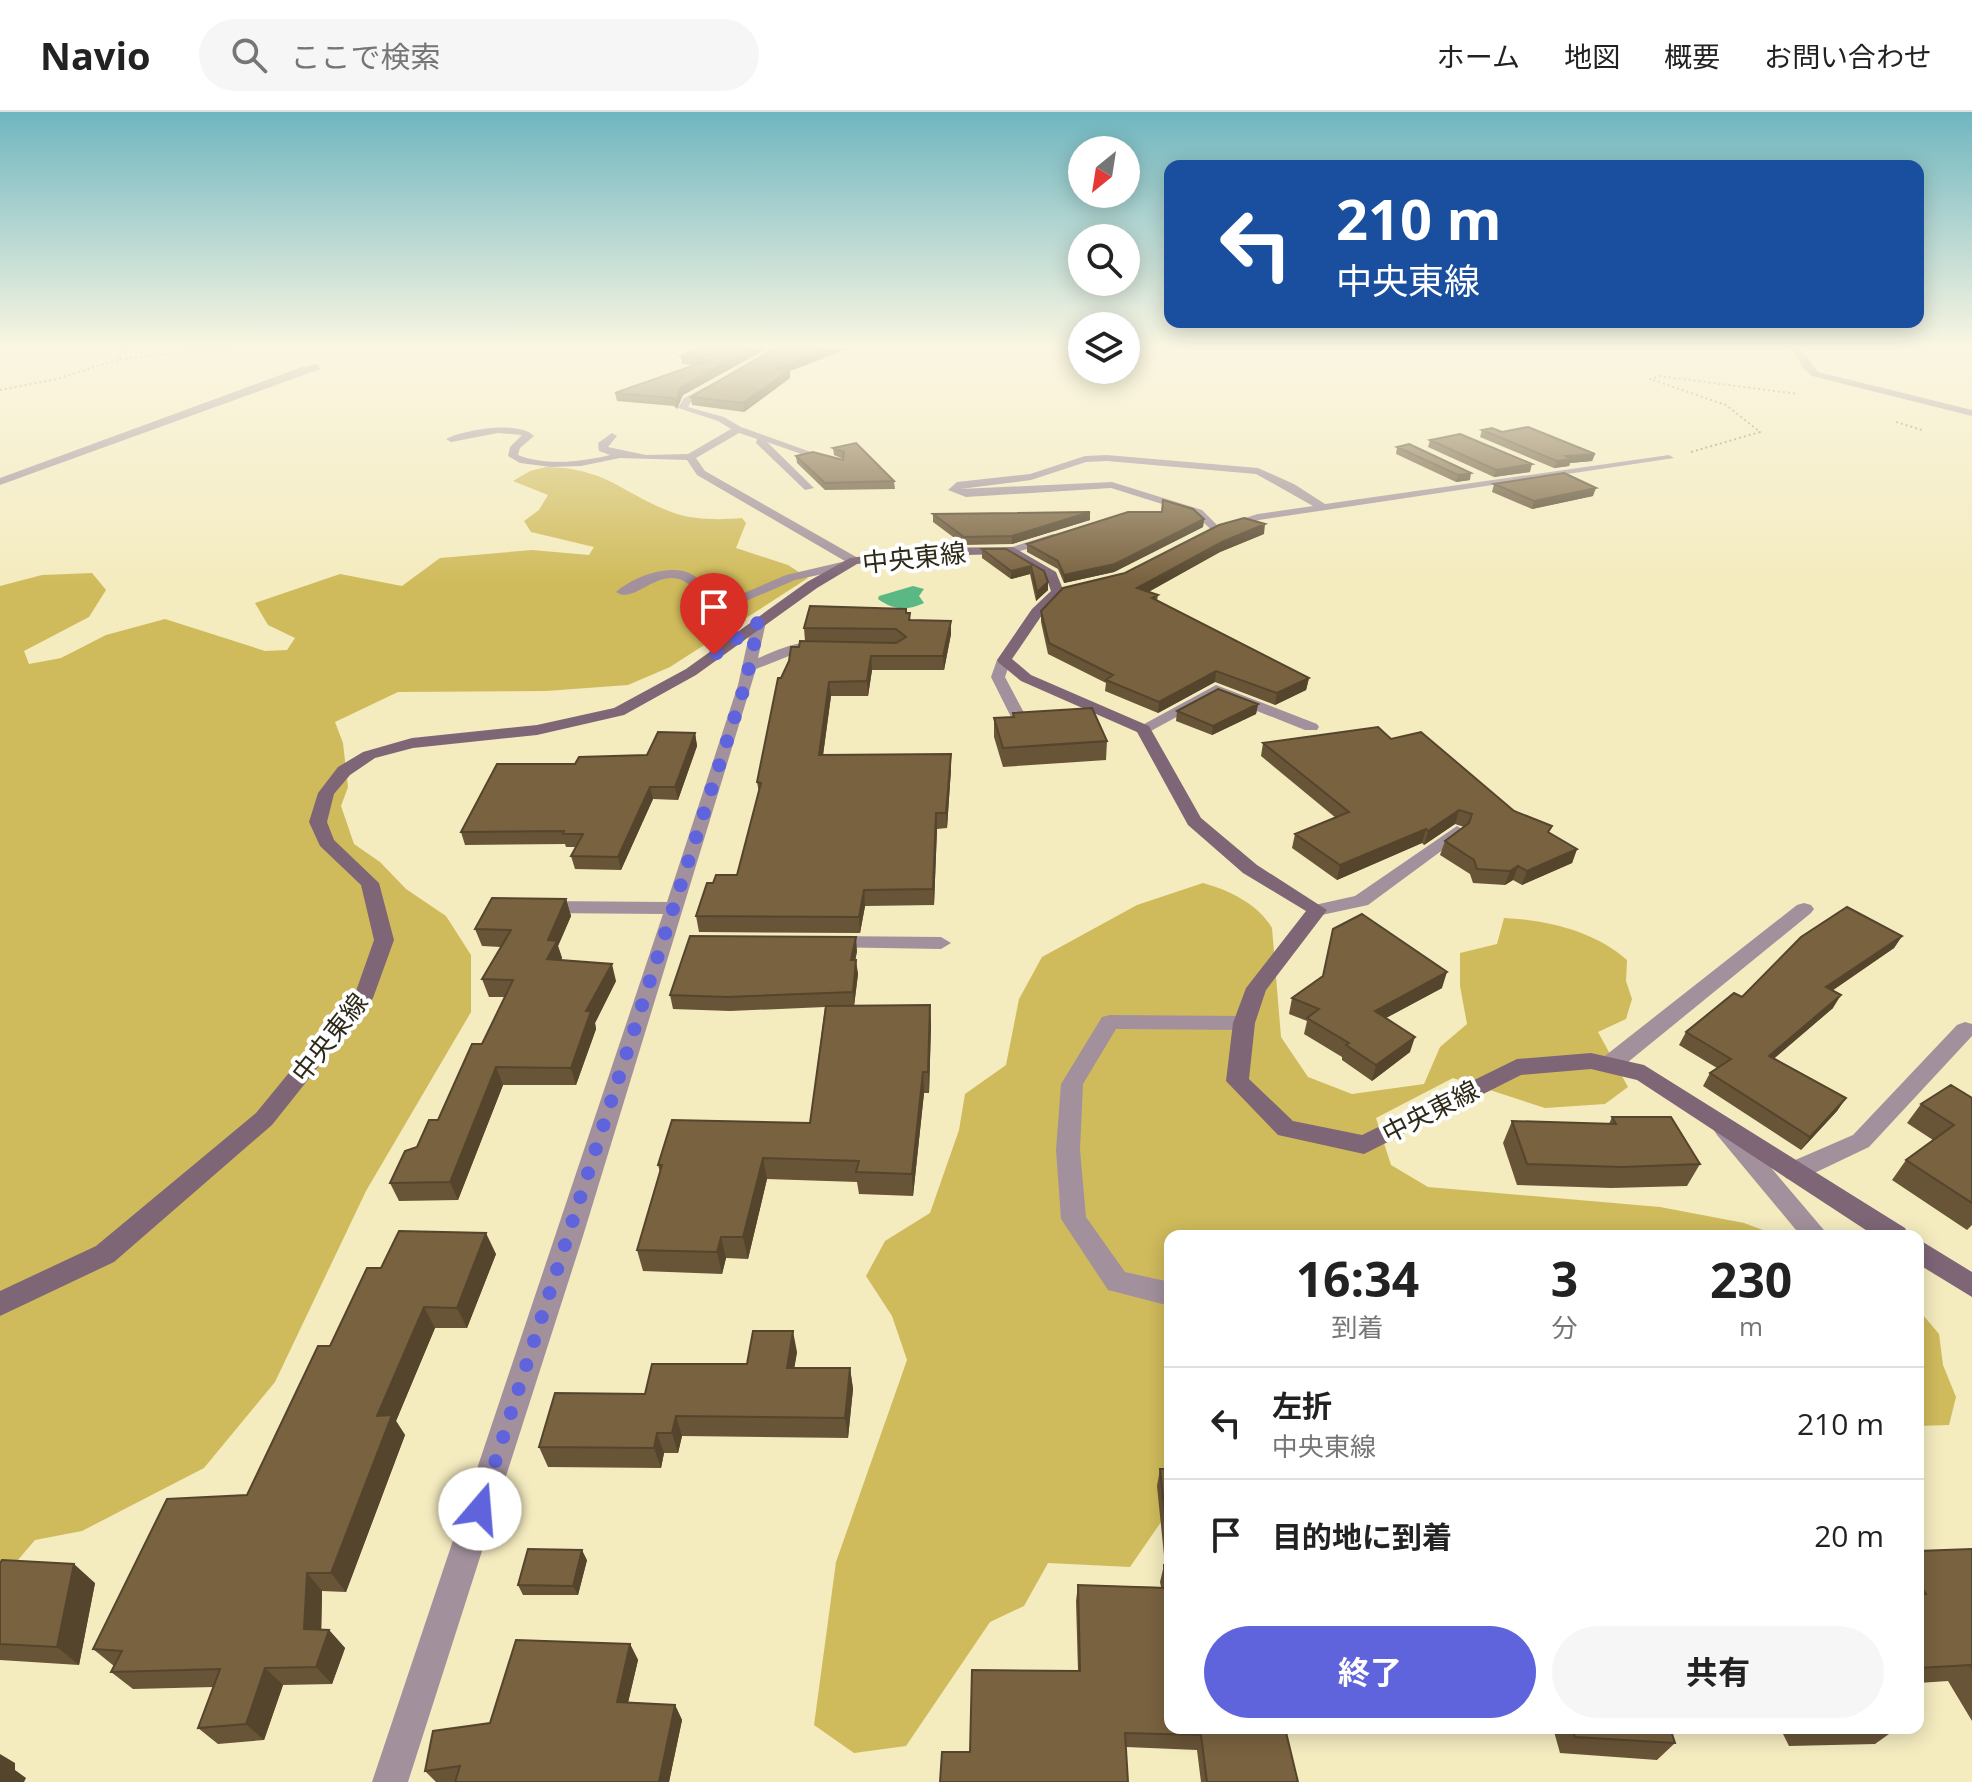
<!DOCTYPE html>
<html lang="ja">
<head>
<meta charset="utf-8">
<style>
	body { margin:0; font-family:"Open Sans","Noto Sans JP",sans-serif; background:#f6f6f6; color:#222; height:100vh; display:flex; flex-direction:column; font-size:30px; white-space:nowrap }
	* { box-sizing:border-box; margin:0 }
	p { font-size:26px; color:#767676 }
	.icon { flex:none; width:44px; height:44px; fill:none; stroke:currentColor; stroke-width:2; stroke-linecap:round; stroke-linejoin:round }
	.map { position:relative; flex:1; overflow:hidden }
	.side { position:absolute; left:1164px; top:1118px; width:760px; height:504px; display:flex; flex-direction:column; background:#fff; border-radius:16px; box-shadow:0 4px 20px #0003 }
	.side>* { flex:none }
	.top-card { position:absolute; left:1164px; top:48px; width:760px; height:168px; border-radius:16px; box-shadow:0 4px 20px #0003; background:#1a4fa0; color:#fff; overflow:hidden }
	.needle { width:52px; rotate:210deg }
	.tools { position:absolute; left:1068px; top:24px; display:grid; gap:16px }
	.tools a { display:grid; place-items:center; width:72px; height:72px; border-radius:50%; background:#fff; box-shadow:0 4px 20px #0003; font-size:40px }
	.pin { position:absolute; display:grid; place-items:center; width:68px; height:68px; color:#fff; margin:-82px -34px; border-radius:50% 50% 50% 0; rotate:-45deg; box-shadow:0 0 8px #0007 }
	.pin .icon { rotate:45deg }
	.me { position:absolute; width:88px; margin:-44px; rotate:18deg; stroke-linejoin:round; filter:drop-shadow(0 0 6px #0008) }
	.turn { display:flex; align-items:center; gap:28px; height:168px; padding:0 40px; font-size:36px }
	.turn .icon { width:104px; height:104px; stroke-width:2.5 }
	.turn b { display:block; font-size:56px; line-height:68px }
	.eta { display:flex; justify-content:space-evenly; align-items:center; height:136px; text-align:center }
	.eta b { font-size:48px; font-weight:700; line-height:56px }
	.cta { display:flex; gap:16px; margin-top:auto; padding:16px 40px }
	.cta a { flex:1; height:92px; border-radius:48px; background:#5f64dc; color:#fff; font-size:32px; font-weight:700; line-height:92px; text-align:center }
	.cta a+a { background:#f6f6f6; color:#222 }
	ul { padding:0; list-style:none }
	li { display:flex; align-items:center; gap:24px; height:112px; padding:0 40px; border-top:2px solid #e0e0e0 }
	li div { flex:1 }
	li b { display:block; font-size:30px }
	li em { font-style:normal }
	header { display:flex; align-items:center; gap:48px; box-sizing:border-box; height:112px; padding:0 40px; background:#fff; border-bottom:2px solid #e0e0e0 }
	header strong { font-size:38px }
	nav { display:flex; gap:44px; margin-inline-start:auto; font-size:28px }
	.search { width:560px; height:72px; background:#f6f6f6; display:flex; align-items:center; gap:20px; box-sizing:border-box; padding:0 28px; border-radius:44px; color:#767676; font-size:30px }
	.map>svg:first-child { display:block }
</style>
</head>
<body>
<header>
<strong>Navio</strong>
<div class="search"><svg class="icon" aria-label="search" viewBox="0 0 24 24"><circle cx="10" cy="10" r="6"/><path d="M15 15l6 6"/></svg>ここで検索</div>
<nav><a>ホーム</a><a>地図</a><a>概要</a><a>お問い合わせ</a></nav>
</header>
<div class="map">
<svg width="1972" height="1670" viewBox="0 0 1972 1670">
	<rect width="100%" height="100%" fill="#f4ebbf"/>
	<path fill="#d0bb5c" d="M546 355C608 356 622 382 674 401 694 408 721 408 742 406L746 411 736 436 788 453 808 466 670 555 628 573 546 579 398 580 335 610 343 631 348 675 341 694 354 732 380 750 406 777 446 804 471 843V900L366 1079 275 1270 204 1356 82 1419 35 1428 0 1469V474L42 463 92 461 106 478 89 505 24 539 29 552 61 546 106 523 165 507 265 539 287 538 295 526 268 513 255 491 340 462 402 474 440 446 532 438 589 443 594 435 531 420 524 409 539 398 548 383 513 369 530 359Z
		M1203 771C1229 778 1258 792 1272 816L1281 925 1308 965 1352 982 1424 972 1440 935 1467 912 1460 874V841L1497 832 1504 806C1547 808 1594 819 1627 848L1626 869 1632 887 1626 907 1598 920 1628 975 1605 992 1545 996 1453 966 1376 1006 1391 1053 1428 1075 1660 1095 1744 1111 1779 1124H1170V1397L1130 1455 1048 1451 1024 1494 990 1510 906 1634 854 1641 814 1613 836 1450 907 1248 892 1204 866 1164 885 1129 930 1101 959 1018 965 982 1006 953 1019 887 1042 845 1137 793Z
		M1918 1197 1939 1222 1943 1253 1956 1285 1949 1313 1918 1314Z"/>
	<path fill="#59b884" d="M913 474 924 477 919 484 924 491C907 499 893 498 878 487L879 484Z"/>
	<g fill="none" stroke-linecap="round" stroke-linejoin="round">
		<path stroke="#90896b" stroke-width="2" stroke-dasharray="2 3" stroke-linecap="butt" d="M120 247 240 235
			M0 278 57 267 120 247 117 239 129 235
			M1896 310 1922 318
			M1691 340 1760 320 1726 293 1650 267 1659 264 1798 282"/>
		<path fill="#a2919c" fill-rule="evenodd" d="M846 449 850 450V456L795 468 702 508 695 504 696 479C664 443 637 495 616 480 644 456 708 440 709 496L786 463Z
			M1110 903 1244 904 1252 906 1255 911 1252 916 1244 918 1116 917 1083 972 1080 1038 1086 1105 1125 1160 1170 1170V1194L1108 1178 1061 1107 1056 1038 1061 972 1102 905Z
			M1725 1008 1733 1011 1829 1124H1801L1717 1023 1713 1017 1717 1011Z"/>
		<path fill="#a2919c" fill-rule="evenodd" d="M1791 235H1799L1818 260 1972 298V304L1812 264 1803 256Z
			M317 252 320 257 0 373V366L302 255Z
			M713 271 716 276 691 290 688 295 724 305 741 315 839 350 830 352 767 330 814 376 805 378 756 331 757 327 739 321 696 346 705 359 858 446V452H850L697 363 687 348 620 346 581 354 551 355 520 351 508 344 510 335 522 323 498 321 451 330 446 327C463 318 520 308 534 324L520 336 518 343C546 354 581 350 610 343L599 339 598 331 612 321 617 324 608 335 646 343 688 342 731 317 718 309 678 296 684 286Z
			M1107 343 1258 356 1294 372 1325 392 1669 343 1674 346 1259 408 1215 421 1194 402 1111 376 966 385 948 378 957 370 1030 362 1085 344ZM1107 349 1256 362 1313 394 1258 402 1218 414 1202 398 1112 370 960 377 1031 368 1086 350Z
			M1053 422 1057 423V429L1009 442 1003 438Z
			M759 506 766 510 758 546C777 539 805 523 824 536L817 540H799L756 557 583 1124 408 1670H372L663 802 543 801 533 795 543 789 667 790 738 573 752 510Z
			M1004 544 1011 548 1005 565 1030 612 1028 615H1016L991 565 997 548Z
			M1216 573 1317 612 1319 615 1317 618H1305L1217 583 1149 620H1137L1135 617Z
			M1457 714 1466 719 1463 723 1368 793 1317 804 1307 798 1310 794 1355 784Z
			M1804 791 1811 793 1814 797 1811 801 1617 959H1601L1598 953 1601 947 1797 793Z
			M829 824 941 825 951 831 941 837 822 835 819 830 822 825Z
			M1965 910 1972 912V924L1869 1035 1804 1066 1795 1069 1786 1066 1783 1059 1786 1052 1853 1023 1957 913Z"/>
		<path fill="#7e6677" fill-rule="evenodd" d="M1013 435 1056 460 1064 480 1042 503 1012 547 1031 563 1149 614 1201 706 1257 753 1327 798 1266 878 1255 911 1249 967 1293 1009 1362 1023 1517 947 1591 941 1644 953 1905 1116 1909 1124H1875L1637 968 1591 957 1521 963 1364 1042 1278 1023 1226 969 1233 911 1246 876 1306 799 1243 761 1188 713 1137 620 1021 569 999 551 997 548 1032 497 1051 479 1046 465 1007 442 923 444 857 452 817 476 696 563 624 603 537 623 413 636 375 646 350 663 334 682 327 710 334 728 379 771 394 828 373 886 272 1013 114 1150 0 1204V1179L96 1134 256 1001 356 879 374 828 361 773 320 734 309 710 318 681 338 655 363 640 412 626 537 613 614 596 686 557 807 470 850 446 923 436Z
			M1918 1127 1972 1160V1185L1918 1152Z"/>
	</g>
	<path fill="#685437" d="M770 235 683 283 677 297 674 294 617 289 615 281 694 253 682 252 681 244Z
		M852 235 790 259V266L744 300 692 293 691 285Z
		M1482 318 1502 320 1595 342 1592 349 1570 351 1569 354 1554 356 1480 325Z
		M1430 328 1530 360 1494 365 1428 335Z
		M856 331 894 369 895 377 825 378 797 351 796 344 843 348V347L834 343 833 336Z
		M1397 335 1470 368 1456 370 1396 342Z
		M1494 372 1593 384 1532 397 1492 380Z
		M933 402 1090 408 1012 432 964 433 933 410Z
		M1204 407 1203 415 1114 460 1064 471 1058 457 1027 440V432Z
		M1264 422 1220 440 1148 480 1158 483 1157 489 1309 566 1306 578 1275 593 1215 570 1158 601 1105 579 1106 571 1048 542 1041 510V499L1125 461Z
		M982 437 1044 459 1048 478 1036 489 1030 462 1011 467 982 446Z
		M907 501 911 508 951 509V522L944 558H872L868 584H831L823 643 951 642V657L947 716 937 717 934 793 865 794 860 821 699 820 696 804 713 771 737 763 759 681 757 670 781 566 799 535 805 529 804 516Z
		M1258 592 1256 602 1212 623 1176 609 1177 599Z
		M1013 601 1107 629 1106 648 1003 655 994 625V606L1013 605Z
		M695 621 697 634 678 688 653 687 621 758 575 757 571 744 576 735H566L565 732 465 733 461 720 575 652 647 643Z
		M1391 627 1577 737 1572 751 1522 773 1513 768 1505 773 1473 771 1470 762 1440 743 1445 729 1464 715 1455 712 1424 733 1422 731 1337 768 1292 736 1295 722 1336 706 1261 644 1263 631Z
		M566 787 571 804 558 834 562 846 561 848 616 869 595 911 596 917 576 973H503L458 1088 399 1089 390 1071 438 1008 482 932 505 885H489L482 867 501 835 482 834 475 817Z
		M1902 824 1894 836 1832 879 1833 896 1774 946 1846 986 1837 999 1801 1038 1703 974 1710 961 1717 956 1679 933 1686 920 1742 885Z
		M857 839 855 848 858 862 854 894 930 893 931 914 929 981H924L913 1084 859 1082 857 1070 767 1067 748 1147 726 1146 722 1162 643 1159 637 1138 660 1060 658 1053 810 1011 825 895 730 899 673 897 670 883Z
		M1442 876 1386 906 1410 940 1372 969 1342 948V945L1304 922 1307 909 1289 902 1292 886Z
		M1972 986V1113L1967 1118 1892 1068 1906 1048 1933 1028 1907 1011 1921 992Z
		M1612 1005 1700 1052 1687 1074 1611 1076 1517 1073 1503 1031 1512 1009 1609 1012Z
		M496 1142 467 1216H435L396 1309 405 1323 346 1480 322 1479 321 1518H329L345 1536 332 1572 283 1573 264 1628 218 1632 198 1616 214 1575 133 1577 111 1560 114 1554 93 1537 247 1383 381 1156Z
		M797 1240 794 1256H850L853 1277 848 1326 682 1324 678 1341H664L661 1356 548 1355 539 1335 645 1282 747 1252Z
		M1160 1357 1285 1616 1298 1670H1201L1197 1638 1126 1635 970 1640 1078 1559 1076 1489 1078 1473 1161 1475 1160 1470 1164 1453H1165L1157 1374Z
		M1972 1437V1609L1948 1569 1918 1571V1439Z
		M587 1448 578 1483H523L518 1473Z
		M0 1451 95 1471 79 1553 0 1548Z
		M630 1532 638 1548 628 1590 675 1593 682 1608 669 1670H436L425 1659 490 1611Z
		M1553 1616H1670L1675 1631 1657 1648 1560 1641Z
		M1780 1616H1895L1896 1617 1875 1632 1789 1634Z"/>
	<path fill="#55452d" d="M756 235H770L683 283 677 297 676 289 681 275Z
		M832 235H852L790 259V266L744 300 743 291 776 257Z
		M1595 342 1592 349 1570 351 1569 354 1554 356 1557 349 1566 344Z
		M1532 352 1530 360 1494 365 1496 358Z
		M1471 361 1470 368 1456 370 1458 363Z
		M1596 376 1593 384 1532 397 1534 389Z
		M1090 400V408L1012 432V424Z
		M1204 407 1203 415 1114 460 1064 471V463Z
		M1265 412 1264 422 1220 440 1136 487 1137 476 1222 430Z
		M1031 454 1030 462 1011 467V459Z
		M1048 470V478L1036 489 1037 480Z
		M951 509V522L944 558 943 544Z
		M871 544 872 558 868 584 867 569Z
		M1216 559 1215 570 1158 601 1159 590Z
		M1309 566 1306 578 1275 593 1277 581Z
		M829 570 831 584 821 658 819 643Z
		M1258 592 1256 602 1212 623 1213 614Z
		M695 621 697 634 678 688 675 675Z
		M951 642V657L947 716 946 701Z
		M650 675 653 687 621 758 618 745Z
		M1459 698 1455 712 1424 733 1428 719Z
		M936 701 937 717 934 793 933 777Z
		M1426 717 1422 731 1337 768 1340 753Z
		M1577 737 1572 751 1522 773 1527 759Z
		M1518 754 1513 768 1505 773 1510 759Z
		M864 778 865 794 860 821 859 805Z
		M566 787 571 804 558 834 562 846 552 865 547 847 548 828Z
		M1902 824 1894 836 1818 888 1826 875Z
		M856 825 857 839 853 862 851 848Z
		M856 848 858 862 854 894 853 880Z
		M612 852 616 869 595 911 596 917 576 973 571 956 586 899Z
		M1447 860 1442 876 1371 914 1375 899Z
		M1841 883 1833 896 1762 957 1769 944Z
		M930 893 931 914 929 981 928 960Z
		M1415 925 1410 940 1372 969 1376 953Z
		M496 955 503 973 458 1088 450 1070Z
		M923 960 924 981 913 1084 912 1062Z
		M1846 986 1837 999 1801 1038 1810 1025Z
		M763 1046 767 1067 748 1147 743 1125Z
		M486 1121 496 1142 467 1216 457 1196Z
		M721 1125 726 1146 722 1162 717 1140Z
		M424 1195 435 1216 396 1309 405 1323 346 1480 331 1461 377 1304Z
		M793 1219 797 1240 791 1276 787 1256Z
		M850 1256 853 1277 848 1326 845 1306Z
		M676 1304 682 1324 678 1341 672 1321Z
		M657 1321 664 1341 661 1356 654 1336Z
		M582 1438 587 1448 578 1483 573 1474Z
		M74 1452 95 1471 79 1553 57 1535Z
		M307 1461 322 1479 321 1535 304 1517Z
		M329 1518 345 1536 332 1572 316 1555Z
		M630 1532 638 1548 625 1604 617 1590Z
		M265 1556 283 1573 264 1628 246 1612Z
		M675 1593 682 1608 669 1670H659Z
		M0 1642 15 1651V1658L26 1666 24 1670H0Z"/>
	<path fill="#796240" stroke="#55452d" stroke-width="2" d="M702 235H756L681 275 676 289 673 286 615 281 709 248 681 244Z
		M777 235H832L776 257 790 258 743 291 691 285Z
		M1528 315 1595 342 1566 344 1571 347 1557 349 1482 318 1492 316 1502 320Z
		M1460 322 1532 352 1496 358 1430 328Z
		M856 331 894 369 825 371 796 344 813 340 843 348 844 340 833 336Z
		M1409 332 1471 361 1458 363 1397 335Z
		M1564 361 1596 376 1534 389 1494 372Z
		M1163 388 1193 397 1204 407 1115 452 1064 463 1058 449 1027 432 1128 400H1162Z
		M1090 400 1012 424 964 425 933 402Z
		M1244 406 1265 412 1222 430 1137 476 1158 483 1152 486 1309 566 1277 581 1216 559 1159 590 1106 568 1113 563 1049 531 1041 499 1063 476 1125 461 1219 413Z
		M982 437H1006L1044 459 1048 470 1037 480 1031 454 1011 459Z
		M810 494 906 497V501H910L909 508 951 509 943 544H871L867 569 829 570 819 643 951 642 946 701H936L933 777 864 778 859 805 696 804 707 771H713L716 763H737L761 671 757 670 778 566H781L789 549 791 535H799L800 529 896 531 906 525 896 517 804 516Z
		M1218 577 1258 592 1213 614 1177 599Z
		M1092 596 1107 629 1003 636 994 606 1014 605 1013 601Z
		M1378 615 1391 627 1421 620 1514 699 1552 714 1548 720 1577 737 1527 759 1518 754 1510 759 1477 757 1474 748 1445 729 1469 711 1472 702 1459 698 1428 719 1426 717 1340 753 1295 722 1349 700 1263 631Z
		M658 620 695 621 675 675H650L618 745 571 744 583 722H563L564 719 461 720 497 652H575L579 645 647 643Z
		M492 786 566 787 548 828 557 829 547 847 612 852 586 899H591L571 956 496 955 450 1070 390 1071 405 1039 417 1035 429 1008H438L472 932H482L513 868 482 867 511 818 475 817Z
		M1847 795 1902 824 1826 875 1841 883 1769 944 1846 986 1810 1025 1710 961 1731 947 1686 920 1734 881 1742 885 1801 825Z
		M1362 802 1447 860 1375 899 1415 925 1376 953 1346 933 1349 931 1307 906 1319 897 1292 886 1323 864 1333 817Z
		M690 824 856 825 851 848H856L853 880 727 885 670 883Z
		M930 893 928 960H923L912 1062 856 1060 859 1049 763 1046 743 1125H721L717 1140 637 1138 662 1053H658L672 1008 810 1011 826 894Z
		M1951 973 1972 986V1091L1906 1048 1954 1013 1921 992Z
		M1612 1005H1671L1700 1052 1622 1055 1527 1052 1512 1009 1616 1012Z
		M399 1119 486 1121 457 1196 424 1195 377 1304 392 1303 331 1461H307L304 1517 329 1518 316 1555 265 1556 246 1612 198 1616 220 1557 111 1560 122 1539 93 1537 167 1387 247 1383 318 1234H330L367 1156H381Z
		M753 1219H793L787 1256H850L845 1306 676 1304 672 1321H657L654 1336 539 1335 555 1281 645 1282 652 1252H747Z
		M1160 1357H1170V1448Z
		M528 1437 582 1438 573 1474 518 1473Z
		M1972 1437V1556L1970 1553 1918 1556V1483L1926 1482 1918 1469V1439Z
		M2 1448 74 1452 57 1535 0 1532V1451Z
		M1164 1453H1170V1616H1285L1298 1670H1207L1201 1623 1125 1621 1128 1670H940L942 1640H970L972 1558 1080 1559 1078 1473 1165 1476Z
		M516 1528 630 1532 617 1590 675 1593 659 1670H455L460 1654 425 1659 433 1619 490 1611Z
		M1572 1616H1670L1675 1631 1575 1625Z
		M1806 1616H1895L1896 1617 1808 1619Z"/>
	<linearGradient id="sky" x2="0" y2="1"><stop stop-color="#6fb6c0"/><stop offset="0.5" stop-color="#faf6e2"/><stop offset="1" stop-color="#faf6e2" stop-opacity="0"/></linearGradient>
	<rect width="1972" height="469" fill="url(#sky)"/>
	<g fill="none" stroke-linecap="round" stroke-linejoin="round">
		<path stroke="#5f64dc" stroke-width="14" stroke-dasharray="0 25.2" d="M480 1397 727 629 745 573 759 510 714 543"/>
	</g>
	<g text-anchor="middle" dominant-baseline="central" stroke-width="8" stroke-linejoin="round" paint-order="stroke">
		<g font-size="26" fill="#2e2a19" stroke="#fff">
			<text transform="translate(914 445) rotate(-6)">中央東線</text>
			<text transform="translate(329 925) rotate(-52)">中央東線</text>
			<text transform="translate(1430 999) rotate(-27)">中央東線</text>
		</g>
	</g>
</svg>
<div class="tools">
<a><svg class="needle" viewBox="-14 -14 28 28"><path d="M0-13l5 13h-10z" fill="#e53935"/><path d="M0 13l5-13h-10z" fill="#767676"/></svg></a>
<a><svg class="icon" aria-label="search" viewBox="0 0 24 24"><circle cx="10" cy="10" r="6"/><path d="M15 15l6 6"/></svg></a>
<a><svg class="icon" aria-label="layers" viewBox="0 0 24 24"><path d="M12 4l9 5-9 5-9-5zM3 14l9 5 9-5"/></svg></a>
</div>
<div class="pin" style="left:714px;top:543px;background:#d93025"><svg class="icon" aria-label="arrive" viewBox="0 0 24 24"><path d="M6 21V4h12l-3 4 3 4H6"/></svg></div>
<svg class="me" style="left:480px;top:1397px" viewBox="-20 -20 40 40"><circle r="19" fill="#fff"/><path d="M0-13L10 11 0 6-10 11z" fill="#5f64dc"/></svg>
<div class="top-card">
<div class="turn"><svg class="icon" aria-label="left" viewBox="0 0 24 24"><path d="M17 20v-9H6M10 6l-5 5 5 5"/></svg><div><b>210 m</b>中央東線</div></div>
</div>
<section class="side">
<div class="eta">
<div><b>16:34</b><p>到着</p></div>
<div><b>3</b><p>分</p></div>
<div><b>230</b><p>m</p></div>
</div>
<ul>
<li><svg class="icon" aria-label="left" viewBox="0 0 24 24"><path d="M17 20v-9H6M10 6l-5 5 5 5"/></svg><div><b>左折</b><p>中央東線</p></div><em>210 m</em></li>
<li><svg class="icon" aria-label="arrive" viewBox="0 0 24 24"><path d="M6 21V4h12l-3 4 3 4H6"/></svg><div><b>目的地に到着</b></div><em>20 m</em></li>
</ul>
<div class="cta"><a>終了</a><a>共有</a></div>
</section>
</div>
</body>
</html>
